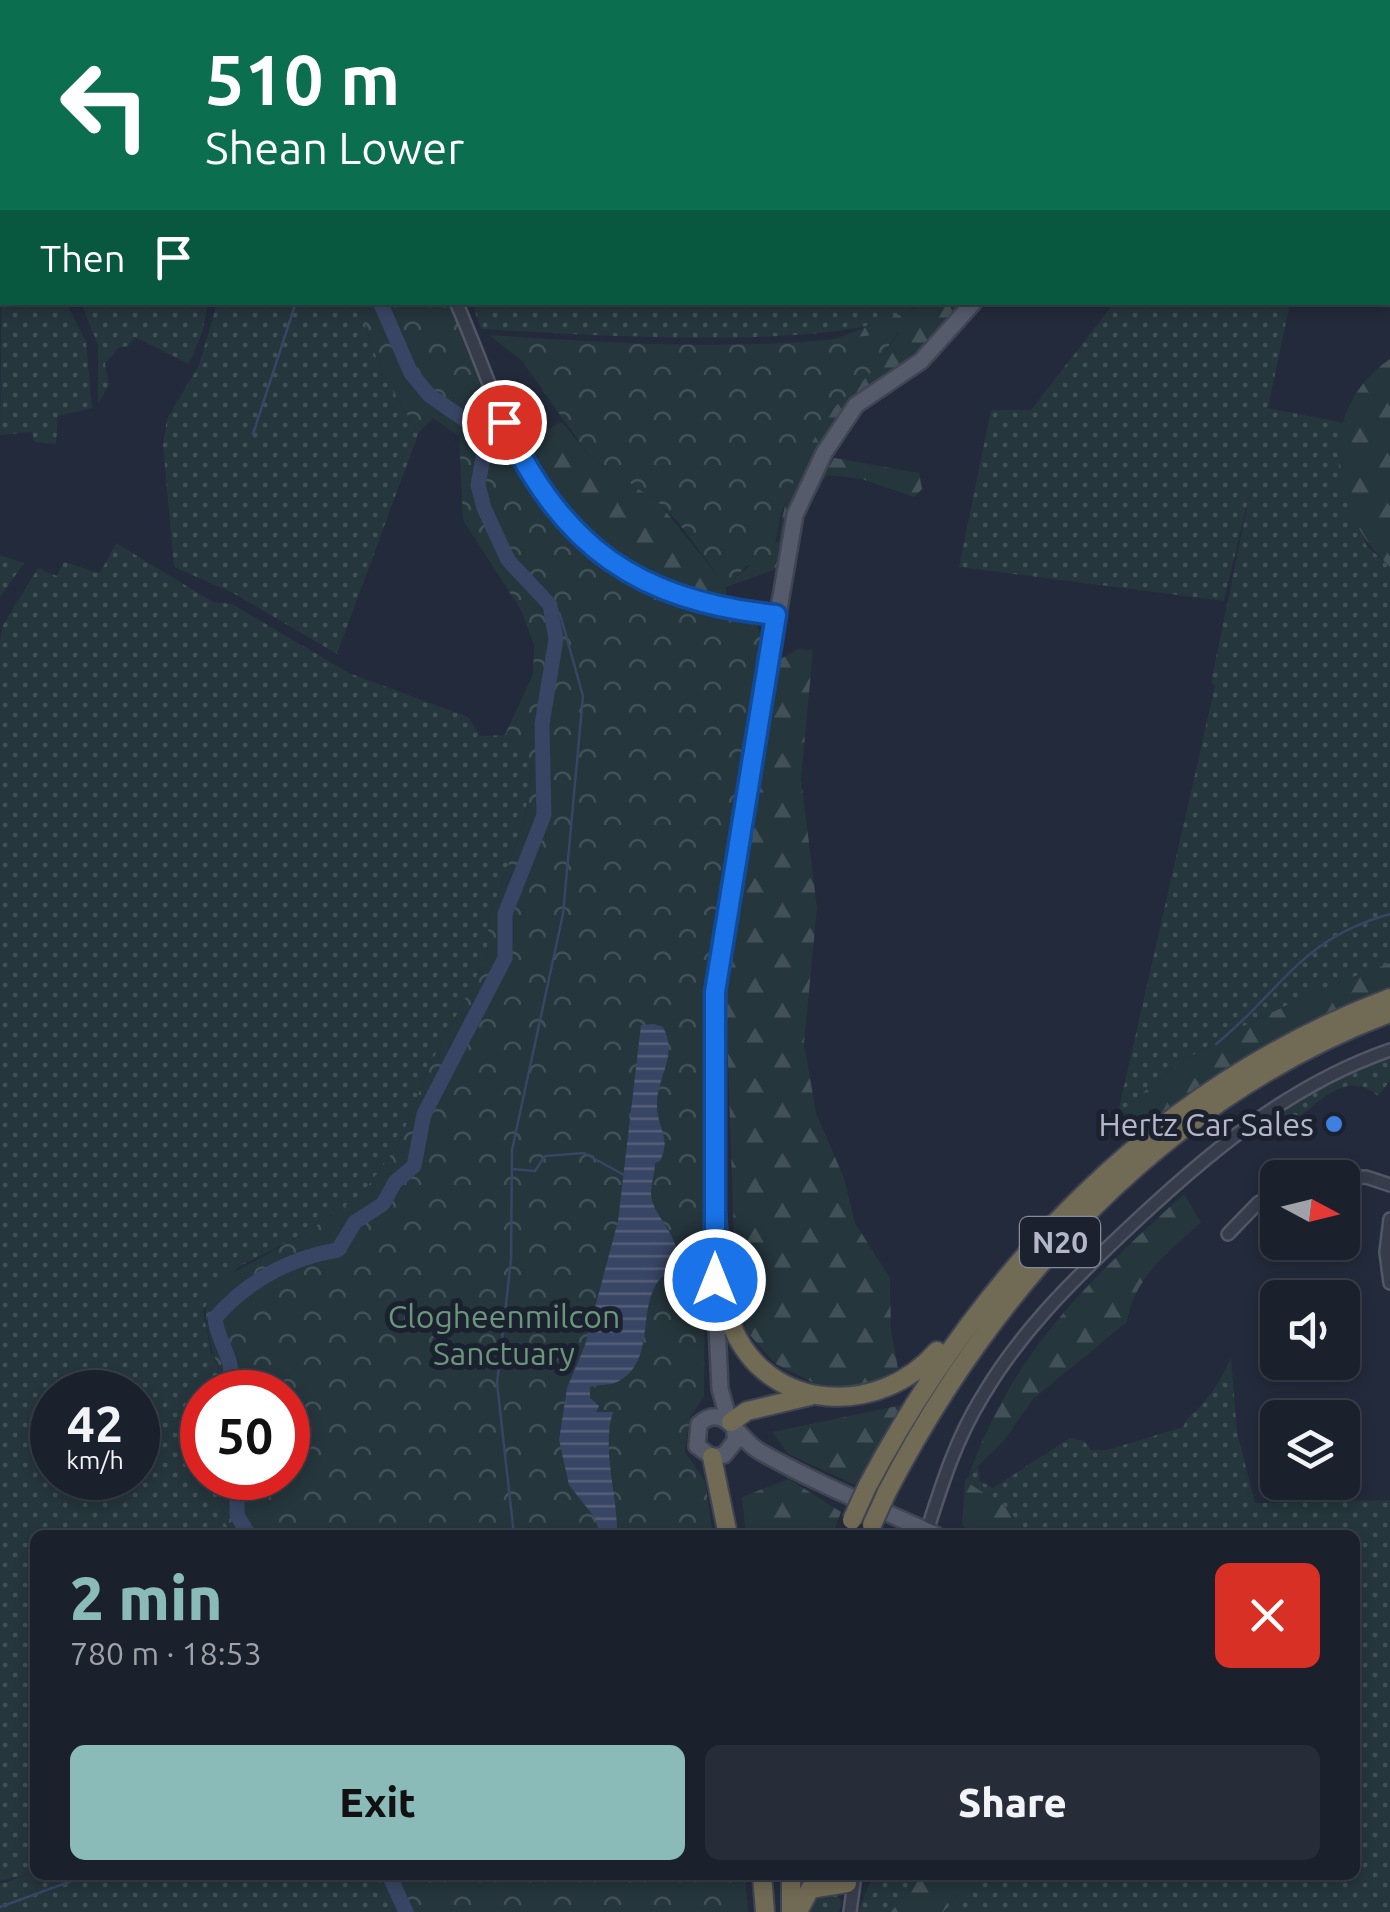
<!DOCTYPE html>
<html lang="en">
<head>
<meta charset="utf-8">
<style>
	body { margin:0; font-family:Ubuntu,sans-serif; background:#272d38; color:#f1f3f6; height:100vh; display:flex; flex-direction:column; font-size:38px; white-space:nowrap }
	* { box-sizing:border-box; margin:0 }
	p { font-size:32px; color:#9fa3a9 }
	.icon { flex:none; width:55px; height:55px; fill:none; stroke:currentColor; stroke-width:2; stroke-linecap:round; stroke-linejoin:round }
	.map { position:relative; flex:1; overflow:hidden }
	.details { position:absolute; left:30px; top:1530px; width:1330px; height:350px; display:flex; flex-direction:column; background:#1a202c; border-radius:15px; box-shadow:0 5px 15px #0003,0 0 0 2px #383e48 }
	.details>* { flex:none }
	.hud { position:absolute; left:0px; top:0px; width:1390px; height:305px; box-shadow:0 5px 15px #0003,0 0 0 2px #383e48; background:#0b6e4f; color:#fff; overflow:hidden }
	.needle { width:65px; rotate:97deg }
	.tools { position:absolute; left:1260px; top:1160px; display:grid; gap:20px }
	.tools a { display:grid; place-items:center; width:100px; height:100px; border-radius:15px; background:#1a202c; box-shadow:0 5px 15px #0003,0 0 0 2px #383e48; font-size:50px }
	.speed { position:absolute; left:30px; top:1370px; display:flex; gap:20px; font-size:50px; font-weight:700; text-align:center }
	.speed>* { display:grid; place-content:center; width:130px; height:130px; border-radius:50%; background:#1a202c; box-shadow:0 5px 15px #0003,0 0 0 2px #383e48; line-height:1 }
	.speed small { font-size:25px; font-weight:400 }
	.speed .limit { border:15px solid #d22; background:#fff; color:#111 }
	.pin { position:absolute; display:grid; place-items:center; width:85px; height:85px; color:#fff; margin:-42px; border:5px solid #fff; border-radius:50%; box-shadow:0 2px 10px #0007 }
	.me { position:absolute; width:110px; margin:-55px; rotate:0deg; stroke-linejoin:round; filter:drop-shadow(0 0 8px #0008) }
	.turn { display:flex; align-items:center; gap:35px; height:210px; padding:0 40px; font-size:45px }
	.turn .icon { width:130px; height:130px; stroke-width:2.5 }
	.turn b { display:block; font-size:70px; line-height:85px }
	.then { display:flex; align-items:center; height:95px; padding:0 40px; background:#0003; gap:20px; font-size:38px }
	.round { display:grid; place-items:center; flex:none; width:105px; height:105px; border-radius:15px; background:#272d38 }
	.summary { display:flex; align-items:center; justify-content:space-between; height:170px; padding:0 40px }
	h1 { font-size:60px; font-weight:800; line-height:75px; color:#8bbbb9 }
	.action { display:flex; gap:20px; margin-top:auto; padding:20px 40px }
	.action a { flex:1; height:115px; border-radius:15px; background:#8bbbb9; color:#111; font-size:40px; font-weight:800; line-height:115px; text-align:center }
	.action a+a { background:#272d38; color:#f1f3f6 }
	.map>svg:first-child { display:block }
</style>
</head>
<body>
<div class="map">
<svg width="1390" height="1912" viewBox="0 0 1390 1912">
	<defs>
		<pattern id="grass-dots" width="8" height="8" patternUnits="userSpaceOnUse" patternTransform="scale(2.5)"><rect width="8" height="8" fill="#25363c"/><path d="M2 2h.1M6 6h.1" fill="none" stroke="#425157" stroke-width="1.8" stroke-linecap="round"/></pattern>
		<pattern id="forest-firs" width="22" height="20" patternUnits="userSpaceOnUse" patternTransform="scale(2.5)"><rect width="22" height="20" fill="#25363c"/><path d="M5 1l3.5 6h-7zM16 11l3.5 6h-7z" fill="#425157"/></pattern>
		<pattern id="park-crowns" width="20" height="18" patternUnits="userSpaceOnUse" patternTransform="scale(2.5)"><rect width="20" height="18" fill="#25363c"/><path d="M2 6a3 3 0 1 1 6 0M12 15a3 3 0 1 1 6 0" fill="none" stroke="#425157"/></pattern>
		<pattern id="water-rules" width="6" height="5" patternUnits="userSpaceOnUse" patternTransform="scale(2.5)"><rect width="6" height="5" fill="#394564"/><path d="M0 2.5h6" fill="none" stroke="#535e79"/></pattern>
	</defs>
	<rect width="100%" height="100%" fill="#232a3b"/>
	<path fill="url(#grass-dots)" fill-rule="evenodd" d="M0 0H136L2 2 0 257Z
		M2 272V302L66 303 86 341 92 408 58 416 56 444 34 442 32 432 0 435Z
		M81 303H208L202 333 189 364 135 337 128 346 118 348 105 364 109 385 98 404V345Z
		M217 303H360C370 351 390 392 419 432L337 654 233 593 174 567 163 445 167 419 199 365Z
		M472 303H920C870 357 560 333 481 329Z
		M1114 303H1290L1268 408 1345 423 1338 449 1366 545 1390 567V963C1306 995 1182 1045 1123 1113L1119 1108 1215 686 1211 682 1251 488 1224 601 959 567 991 410H1031Z
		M116 543 213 602 232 604 349 673 468 717 480 736 505 735 533 767 524 821 489 918 487 957 428 1069 399 1144 362 1194 306 1233 238 1267 203 1310 211 1352 221 1372 212 1392H202V1478H226L222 1519 234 1535H35V1875H373L393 1912H0V1884L30 1874 0 1881V642L3 625 38 568 57 576 64 562 100 573ZM52 1392H138V1478H52Z
		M0 555 24 563 0 597Z
		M1390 1056V1081L1378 1096C1347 1067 1316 1105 1290 1125L1281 1109Z
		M1231 1358 1237 1432 1255 1503 1390 1500V1912H943L979 1875H1355V1535H1029L1006 1507 965 1481 978 1466 980 1481 993 1488 1070 1438 1084 1441 1091 1450H1107L1183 1427C1189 1414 1196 1412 1204 1402 1216 1389 1223 1374 1231 1358Z
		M873 1875H921L891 1912H858Z
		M835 1892 842 1902 839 1912H805L811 1896Z"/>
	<path fill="url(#forest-firs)" d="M136 0H367L135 2Z
		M920 303H969C933 345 886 370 846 407 813 438 787 524 777 569L726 587V599C638 594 555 520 522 442L562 422 587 453 659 503 726 586 779 540C783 497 803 443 832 410 856 383 880 363 899 332L824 343 914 309Z
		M1390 359V567C1329 511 1314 411 1390 359Z
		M829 457 919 473 922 489 914 497 862 479 827 475 797 525Z
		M798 649 813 650 801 779 817 908 804 1043 816 1113 844 1178 855 1223 890 1278 891 1330 898 1369 857 1389 816 1384 776 1364 748 1333 736 1297 725 974 777 661Z
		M1390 963V992L1141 1136 1123 1113C1182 1045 1306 995 1390 963Z
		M1184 1194 1201 1222C1170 1252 1134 1276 1127 1322L1033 1399 1003 1442 969 1475C1014 1349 1088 1282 1184 1194Z
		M902 1405 855 1485 788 1454 772 1432Z
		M789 1479 841 1512 832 1535H746L742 1497Z
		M965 1481 1006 1507 1029 1535H974L962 1524Z
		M921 1875H979L943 1912H891Z"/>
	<path fill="url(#park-crowns)" d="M360 303H450C468 339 479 379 494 417 527 496 580 563 661 597 692 610 726 609 757 622L764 652 707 987 704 1397 690 1417 685 1452 705 1481 713 1535H234L222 1519 226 1478H288V1392H212L221 1372C208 1344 202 1317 209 1286L306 1233 362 1194 399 1144 428 1069 487 957 489 918 524 821 533 767 505 735 533 674 534 645 521 610 463 520 459 436 433 418 419 432C390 392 370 351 360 303Z
		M899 331 868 376 830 411 801 462 781 514 772 560 746 566 726 587 678 522 659 503 587 453 522 361 489 335C627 344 763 353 899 331Z
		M373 1875H745L748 1912H393Z"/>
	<path fill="url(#water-rules)" d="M654 1024 663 1027C679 1056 656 1077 657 1106 657 1129 672 1137 660 1161L655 1163C655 1173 651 1184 651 1193 651 1213 676 1232 677 1254 678 1272 665 1271 657 1283 638 1312 655 1361 619 1381 611 1386 599 1384 590 1387V1398L599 1406 596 1412H613C601 1451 618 1494 617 1535H600L595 1518 569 1485 559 1440 567 1388 585 1345 618 1221 641 1025Z"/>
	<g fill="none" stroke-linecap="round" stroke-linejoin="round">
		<path stroke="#394564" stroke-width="2.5" d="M436 2V0
			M253 434 296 302
			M1216 1044C1284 989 1298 940 1390 914
			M512 1169 535 1171 545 1156 584 1153 624 1175
			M514 1535 497 1383 511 1260 512 1150 563 914 583 696 560 614 550 605
			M588 1875 589 1879
			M0 1907 88 1875"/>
		<path stroke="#394564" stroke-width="15" d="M378 2V0
			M225 1392C241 1362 218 1348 215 1318 248 1281 289 1258 338 1250L355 1222 383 1204 395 1182 414 1166 424 1114 505 958V914L544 815 542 724 556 639 550 605 508 560 484 508 478 485 484 452 481 431 429 395 411 373 380 302
			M237 1478V1515L249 1535
			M389 1875 406 1912"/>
		<g stroke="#525766" stroke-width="16">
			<path id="minor" d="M713 0V2
				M574 2 575 0
				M0 266 2 265
				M456 302C480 356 498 413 524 465 574 562 672 605 775 615
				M1317 1178 1366 1177 1390 1185
				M1390 1219 1386 1252 1390 1283
				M1228 1234 1258 1203 1278 1192
				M927 1531C942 1484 956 1439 982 1397 1019 1334 1068 1285 1121 1235 1201 1159 1284 1087 1390 1050
				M850 1912 855 1875"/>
		</g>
		<g stroke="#404554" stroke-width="20">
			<path id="major" d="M1159 2 1161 0
				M715 1215 718 966 795 515 824 453 856 405 921 361 974 302
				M715 1283 720 1389 729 1421
				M734 1427 736 1440 724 1455 712 1457 697 1446 699 1424C725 1401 738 1439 759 1451 815 1483 877 1508 936 1535"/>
		</g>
		<g stroke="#3f4453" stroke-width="22">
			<path id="highway" d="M715 1203C721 1242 717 1289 732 1326 768 1414 880 1417 937 1351
				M731 1422 747 1411 810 1396
				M712 1457 728 1535
				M867 1487C981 1271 1157 1085 1390 998
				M887 1492C995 1284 1166 1097 1390 1013
				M762 1875 765 1912
				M791 1912V1875
				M798 1912 810 1889 847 1883"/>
		</g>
		<use href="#minor" stroke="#373c4b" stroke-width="11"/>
		<use href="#major" stroke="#555b6b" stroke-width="15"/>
		<use href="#highway" stroke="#716a54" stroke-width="18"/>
		<g stroke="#3f4453" stroke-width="22" stroke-linecap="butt">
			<path id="highway-bridge" d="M852 1520 867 1487
				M872 1525 887 1492"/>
		</g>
		<use href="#highway-bridge" stroke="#716a54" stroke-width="18"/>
	</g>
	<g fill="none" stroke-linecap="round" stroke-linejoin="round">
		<g stroke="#114b97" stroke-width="25">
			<path id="route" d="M504 422C562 547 638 601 776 615L715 992V1280"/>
		</g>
		<use href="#route" stroke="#1a73e8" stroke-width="18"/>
	</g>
	<circle fill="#3f7fe0" stroke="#1c2130" stroke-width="4" cx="1334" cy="1124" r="10"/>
	<g text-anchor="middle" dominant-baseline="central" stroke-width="10" stroke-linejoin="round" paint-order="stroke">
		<rect fill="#1c2130" stroke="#868a9a" stroke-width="2.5" x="1020" y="1217" width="80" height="50" rx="8"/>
		<g font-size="30" font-weight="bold" fill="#b3b7c7">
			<text x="1060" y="1242">N20</text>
		</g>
		<g font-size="32" fill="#b3b7c7" stroke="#1c2130" text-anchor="end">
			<text x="1314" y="1124">Hertz Car Sales</text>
		</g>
		<g font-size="32" fill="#6a977c" stroke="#1c2130">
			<text x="504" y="1316">Clogheenmilcon<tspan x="504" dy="37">Sanctuary</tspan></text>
		</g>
	</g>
</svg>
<div class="tools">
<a><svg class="needle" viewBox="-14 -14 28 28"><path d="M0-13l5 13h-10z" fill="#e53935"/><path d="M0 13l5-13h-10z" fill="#9fa3a9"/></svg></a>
<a><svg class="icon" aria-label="sound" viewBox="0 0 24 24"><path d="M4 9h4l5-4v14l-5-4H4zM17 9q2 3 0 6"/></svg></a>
<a><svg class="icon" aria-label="layers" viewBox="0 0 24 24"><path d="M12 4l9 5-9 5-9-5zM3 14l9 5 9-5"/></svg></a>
</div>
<div class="speed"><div>42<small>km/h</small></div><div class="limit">50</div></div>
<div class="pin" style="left:504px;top:422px;background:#d93025"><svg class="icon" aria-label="arrive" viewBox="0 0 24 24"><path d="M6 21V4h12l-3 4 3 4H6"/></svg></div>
<svg class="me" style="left:715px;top:1280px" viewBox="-20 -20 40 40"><circle r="17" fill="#1a73e8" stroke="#fff" stroke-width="3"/><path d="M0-11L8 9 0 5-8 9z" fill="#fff"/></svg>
<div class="hud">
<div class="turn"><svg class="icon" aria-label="left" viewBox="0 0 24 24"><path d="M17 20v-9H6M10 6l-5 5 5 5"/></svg><div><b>510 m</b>Shean Lower</div></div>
<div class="then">Then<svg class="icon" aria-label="arrive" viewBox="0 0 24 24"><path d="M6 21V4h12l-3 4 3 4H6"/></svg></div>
</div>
<section class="details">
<div class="summary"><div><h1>2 min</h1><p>780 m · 18:53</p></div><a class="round" style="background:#d93025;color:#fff"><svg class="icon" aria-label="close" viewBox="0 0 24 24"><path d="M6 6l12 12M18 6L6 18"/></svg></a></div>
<div class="action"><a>Exit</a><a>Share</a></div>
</section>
</div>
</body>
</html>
